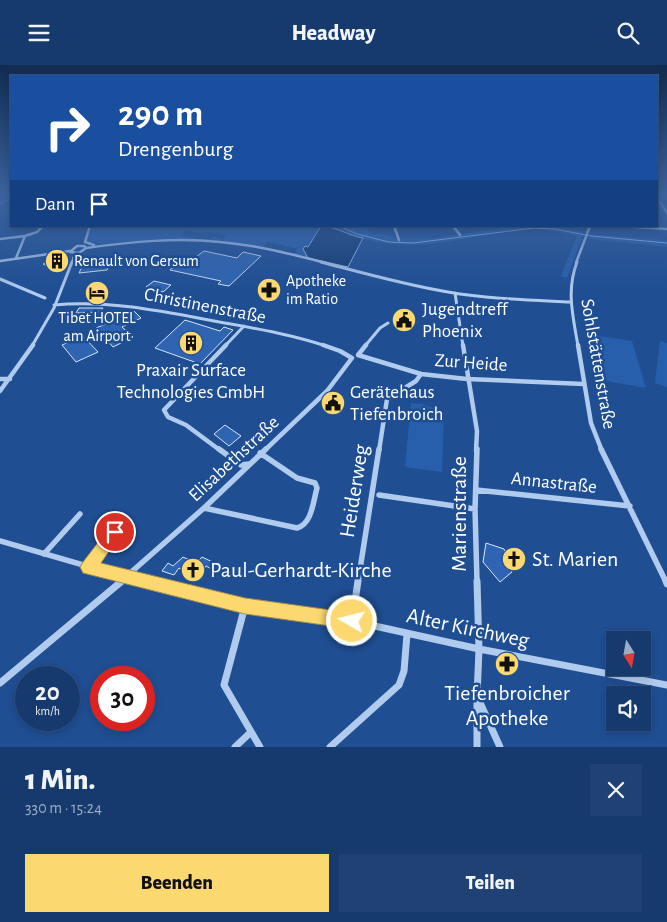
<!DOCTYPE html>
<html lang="de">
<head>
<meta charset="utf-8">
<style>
	body { margin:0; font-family:"Alegreya Sans",sans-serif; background:#204173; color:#f1f3f6; height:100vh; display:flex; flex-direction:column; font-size:19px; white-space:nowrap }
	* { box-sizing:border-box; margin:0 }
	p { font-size:16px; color:#9eadc2 }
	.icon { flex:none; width:28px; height:28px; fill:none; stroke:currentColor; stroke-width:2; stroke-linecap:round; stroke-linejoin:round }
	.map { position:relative; height:682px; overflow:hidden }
	.details { display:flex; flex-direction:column; background:#173a6e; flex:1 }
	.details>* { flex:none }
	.guide { position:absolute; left:10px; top:10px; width:648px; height:152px; border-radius:0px; box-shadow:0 2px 8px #0003,0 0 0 1px #365481; background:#1a4fa0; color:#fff; overflow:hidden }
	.needle { width:32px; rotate:169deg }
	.controls { position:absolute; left:606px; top:566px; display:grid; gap:10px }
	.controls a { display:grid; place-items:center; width:45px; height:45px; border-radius:0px; background:#173a6e; box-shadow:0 2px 8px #0003,0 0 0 1px #365481; font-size:25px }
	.speed { position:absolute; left:15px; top:601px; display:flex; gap:10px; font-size:25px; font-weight:700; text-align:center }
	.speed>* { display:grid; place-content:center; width:65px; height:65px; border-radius:50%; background:#173a6e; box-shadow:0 2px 8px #0003,0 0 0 1px #365481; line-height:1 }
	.speed small { font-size:12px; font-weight:400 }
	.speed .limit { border:8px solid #d22; background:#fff; color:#111 }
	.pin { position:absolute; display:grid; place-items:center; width:42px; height:42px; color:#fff; margin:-21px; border:2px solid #fff; border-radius:50%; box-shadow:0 1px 5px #0007 }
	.me { position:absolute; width:55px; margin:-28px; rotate:278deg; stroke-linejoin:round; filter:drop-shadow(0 0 4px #0008) }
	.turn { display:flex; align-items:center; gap:18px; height:105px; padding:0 25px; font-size:22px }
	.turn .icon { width:65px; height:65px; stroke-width:2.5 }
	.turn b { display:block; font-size:35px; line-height:42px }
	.then { display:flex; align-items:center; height:48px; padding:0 25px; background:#0003; gap:10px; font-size:19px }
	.round { display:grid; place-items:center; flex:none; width:52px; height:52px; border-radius:0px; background:#204173 }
	.overview { display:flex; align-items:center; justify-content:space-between; height:85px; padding:0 25px }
	h1 { font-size:30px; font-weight:800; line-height:38px }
	.button { display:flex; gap:10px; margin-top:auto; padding:10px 25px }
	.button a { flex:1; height:58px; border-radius:0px; background:#fcd871; color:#111; font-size:20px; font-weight:800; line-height:58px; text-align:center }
	.button a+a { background:#204173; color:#f1f3f6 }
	header { display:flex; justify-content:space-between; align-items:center; height:65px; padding:0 25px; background:#173a6e; font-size:22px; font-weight:800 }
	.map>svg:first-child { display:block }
</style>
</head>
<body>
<header><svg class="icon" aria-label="menu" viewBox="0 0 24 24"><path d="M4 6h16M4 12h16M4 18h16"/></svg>Headway<svg class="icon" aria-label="search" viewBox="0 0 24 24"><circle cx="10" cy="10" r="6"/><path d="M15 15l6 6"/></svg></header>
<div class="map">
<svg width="667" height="682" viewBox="0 0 667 682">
	<rect width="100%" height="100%" fill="#1f4e93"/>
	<path fill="#285fac" d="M92 161H321L308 182V193L293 189 298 184 268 177 263 182 205 175 214 172 224 174 227 170 185 166 181 171 200 174 134 176 100 179 86 176Z
		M329 161 365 162 371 169H383L396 173H432L519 161H553L584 167 567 213 561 211 577 171C559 168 540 163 520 165 463 171 428 188 369 175 355 172 341 169 329 161Z
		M591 169 667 175V182L588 174Z
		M586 269 632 276 646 323 595 314Z
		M660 276 667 278V322L655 318Z
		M411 338 423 339 444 347 442 407 405 402Z"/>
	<path fill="#153a72" stroke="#a4c5ef" d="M321 161C335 161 349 171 363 173L348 202 308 193 303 184 305 181 308 182Z"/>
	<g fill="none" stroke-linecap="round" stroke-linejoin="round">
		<path stroke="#a4c5ef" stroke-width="1" d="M0 138 11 134
			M339 161 357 169 389 177 413 178 534 163 555 164 591 171 667 178"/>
	</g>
	<path fill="#2e64b1" stroke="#d7e6fa" d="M204 186 237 193 243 187 261 191 229 221 218 219 221 216 170 205 184 193 192 195Z
		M62 191 68 194 51 203 43 199 54 194V192Z
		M111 195 107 205 79 208 84 198Z
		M154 216 171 220 163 227 146 222Z
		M79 243H103L100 247 76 248Z
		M128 246 130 248 134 246 141 253 122 262 133 272 113 282 96 263 108 258 107 256Z
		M185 255 220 266 224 262 233 265 200 299 155 283Z
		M83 271 98 287 76 297 62 280Z
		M225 360 241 371 229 381 214 369Z
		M486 478 504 484 512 507 500 517 483 497Z
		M183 492 196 498 202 492 219 500 215 506 206 501 195 517 186 511 188 508 179 503 174 510 162 506 168 498 173 501Z"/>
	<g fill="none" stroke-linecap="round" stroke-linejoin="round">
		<path stroke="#b1cbee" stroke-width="2.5" d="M656 136 661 138 667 148
			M90 161 85 177 94 180
			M394 161 399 175
			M453 161 460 170
			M621 161 667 164
			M25 171 37 167 43 161
			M0 174 25 171 16 193
			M77 181H84L86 183 79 188 70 187Z
			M86 183C131 177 175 172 220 177 256 180 291 189 326 198
			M0 196 70 186
			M72 198 75 188
			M576 198 590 161"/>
		<path stroke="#b1cbee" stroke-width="3" d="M321 197C363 208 405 220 448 227 488 234 529 235 570 237
			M577 197C566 226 573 251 578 281
			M0 214 45 233
			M455 228 463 281
			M54 240C108 235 161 246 214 256 252 263 290 269 326 281
			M32 281 54 243 72 197
			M225 281 244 261
			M365 281 380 263 388 258"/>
		<path stroke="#b1cbee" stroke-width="4.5" d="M463 280 477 366 476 386
			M578 280 591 358 602 386
			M358 290 421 309 467 314 584 319
			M358 290 366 280
			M0 314H10
			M0 326 33 280
			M221 386 186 360 168 352 164 345 226 280
			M264 386 327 326 352 293 340 286 323 280
			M379 386 387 334 416 316 421 309"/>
		<path stroke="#b1cbee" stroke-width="5.5" d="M219 384 241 400 249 399
			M477 384 475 444 477 517
			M601 384 666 517
			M476 425 630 441
			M379 430 475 444
			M204 443 297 463C312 459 313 437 317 423L315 418 297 413 260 388
			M0 476 142 517
			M44 489 80 449
			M88 502 115 467
			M120 517 204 443 266 384
			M358 517 379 384"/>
		<path stroke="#b1cbee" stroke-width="7" d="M137 516 245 541 352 556 479 584 667 620
			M477 516 479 584 477 631 500 682
			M666 516 667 519
			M245 541 224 620 260 682
			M352 556 358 516
			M0 618 122 516
			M477 633V682
			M235 682 251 667
			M330 682 399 620 404 606 407 569"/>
	</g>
	<linearGradient id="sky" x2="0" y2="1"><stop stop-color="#112b51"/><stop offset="0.58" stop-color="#3c639e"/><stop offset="1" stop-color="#3c639e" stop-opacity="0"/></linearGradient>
	<rect width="667" height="227" fill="url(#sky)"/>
	<path fill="#fcd871" stroke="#a48c49" d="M115 460 120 462 122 467 101 498 245 533 352 548 358 550 360 556 358 562 352 564 245 549 83 508 80 502 83 497 110 462Z"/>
	<defs>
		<g id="building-disc" transform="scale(1.25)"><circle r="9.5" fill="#fcd871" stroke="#1f4e93"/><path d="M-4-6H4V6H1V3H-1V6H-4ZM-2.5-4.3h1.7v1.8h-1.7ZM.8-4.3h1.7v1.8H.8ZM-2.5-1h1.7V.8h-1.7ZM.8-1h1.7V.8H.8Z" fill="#111"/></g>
		<g id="pharmacy-disc" transform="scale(1.25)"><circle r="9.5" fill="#fcd871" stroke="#1f4e93"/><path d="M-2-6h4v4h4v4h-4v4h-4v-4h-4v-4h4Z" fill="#111"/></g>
		<g id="hotel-disc" transform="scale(1.25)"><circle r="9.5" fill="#fcd871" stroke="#1f4e93"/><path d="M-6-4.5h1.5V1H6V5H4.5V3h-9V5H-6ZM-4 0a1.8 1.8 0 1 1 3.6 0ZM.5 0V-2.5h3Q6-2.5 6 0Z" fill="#111"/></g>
		<g id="civic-disc" transform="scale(1.25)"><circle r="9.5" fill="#fcd871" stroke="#1f4e93"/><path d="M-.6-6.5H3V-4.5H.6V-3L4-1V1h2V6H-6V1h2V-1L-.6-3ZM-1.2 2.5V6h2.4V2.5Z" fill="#111"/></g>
		<g id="church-disc" transform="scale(1.25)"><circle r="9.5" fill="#fcd871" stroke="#1f4e93"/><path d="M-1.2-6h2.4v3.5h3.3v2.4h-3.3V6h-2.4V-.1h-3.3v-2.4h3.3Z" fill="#111"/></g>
	</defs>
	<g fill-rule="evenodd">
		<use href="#building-disc" x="57" y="196"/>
		<use href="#pharmacy-disc" x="269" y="225"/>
		<use href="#hotel-disc" x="97" y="228"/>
		<use href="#civic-disc" x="404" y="255"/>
		<use href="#building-disc" x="191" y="278"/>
		<use href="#civic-disc" x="333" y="338"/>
		<use href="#church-disc" x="514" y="494"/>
		<use href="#church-disc" x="193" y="505"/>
		<use href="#pharmacy-disc" x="507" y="599"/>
	</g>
	<g text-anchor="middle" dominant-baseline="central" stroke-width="5" stroke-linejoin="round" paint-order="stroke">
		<g font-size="16" fill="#fff" stroke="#1f4e93" text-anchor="start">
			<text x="74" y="196">Renault von Gersum</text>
			<text x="286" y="216">Apotheke<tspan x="286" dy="18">im Ratio</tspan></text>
			<text x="97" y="253" text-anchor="middle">Tibet HOTEL<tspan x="97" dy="18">am Airport</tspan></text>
		</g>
		<g font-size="19" fill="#fff" stroke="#1f4e93">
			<text transform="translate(205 241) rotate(11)">Christinenstraße</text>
			<text transform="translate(471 298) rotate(4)">Zur Heide</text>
			<text transform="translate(598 299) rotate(80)">Sohlstättenstraße</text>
			<text transform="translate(234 394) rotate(-43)">Elisabethstraße</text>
			<text transform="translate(554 418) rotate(6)">Annastraße</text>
		</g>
		<g font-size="19" fill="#fff" stroke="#1f4e93" text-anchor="start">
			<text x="422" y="244">Jugendtreff<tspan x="422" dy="22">Phoenix</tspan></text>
			<text x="191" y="305" text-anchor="middle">Praxair Surface<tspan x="191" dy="22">Technologies GmbH</tspan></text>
			<text x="350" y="327">Gerätehaus<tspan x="350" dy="22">Tiefenbroich</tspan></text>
		</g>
		<g font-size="22" fill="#fff" stroke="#1f4e93">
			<text transform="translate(354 426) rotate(-81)">Heiderweg</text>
			<text transform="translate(459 449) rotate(-90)">Marienstraße</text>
			<text transform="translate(468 563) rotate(12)">Alter Kirchweg</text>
		</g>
		<g font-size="22" fill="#fff" stroke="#1f4e93" text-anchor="start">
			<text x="532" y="494">St. Marien</text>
			<text x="210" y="505">Paul-Gerhardt-Kirche</text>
			<text x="507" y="628" text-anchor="middle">Tiefenbroicher<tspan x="507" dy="25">Apotheke</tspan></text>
		</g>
	</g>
</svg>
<div class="controls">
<a><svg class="needle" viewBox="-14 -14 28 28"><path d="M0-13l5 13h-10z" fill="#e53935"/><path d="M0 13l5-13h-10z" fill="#9eadc2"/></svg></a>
<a><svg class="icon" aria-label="sound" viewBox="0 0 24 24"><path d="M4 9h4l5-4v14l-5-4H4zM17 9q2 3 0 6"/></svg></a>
</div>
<div class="speed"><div>20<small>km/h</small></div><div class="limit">30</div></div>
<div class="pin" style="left:115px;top:467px;background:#d93025"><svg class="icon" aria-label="arrive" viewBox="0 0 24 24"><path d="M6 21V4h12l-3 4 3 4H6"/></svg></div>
<svg class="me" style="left:352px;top:556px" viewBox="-20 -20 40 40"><circle r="17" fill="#fcd871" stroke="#fff" stroke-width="3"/><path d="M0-11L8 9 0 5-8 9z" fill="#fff"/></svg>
<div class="guide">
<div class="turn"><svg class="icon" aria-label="right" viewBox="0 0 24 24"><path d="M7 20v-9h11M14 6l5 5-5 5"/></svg><div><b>290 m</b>Drengenburg</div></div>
<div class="then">Dann<svg class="icon" aria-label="arrive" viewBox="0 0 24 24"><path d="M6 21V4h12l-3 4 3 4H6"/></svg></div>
</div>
</div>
<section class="details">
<div class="overview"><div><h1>1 Min.</h1><p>330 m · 15:24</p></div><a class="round"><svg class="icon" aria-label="close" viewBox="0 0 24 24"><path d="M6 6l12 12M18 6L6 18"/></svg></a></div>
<div class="button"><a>Beenden</a><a>Teilen</a></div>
</section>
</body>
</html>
